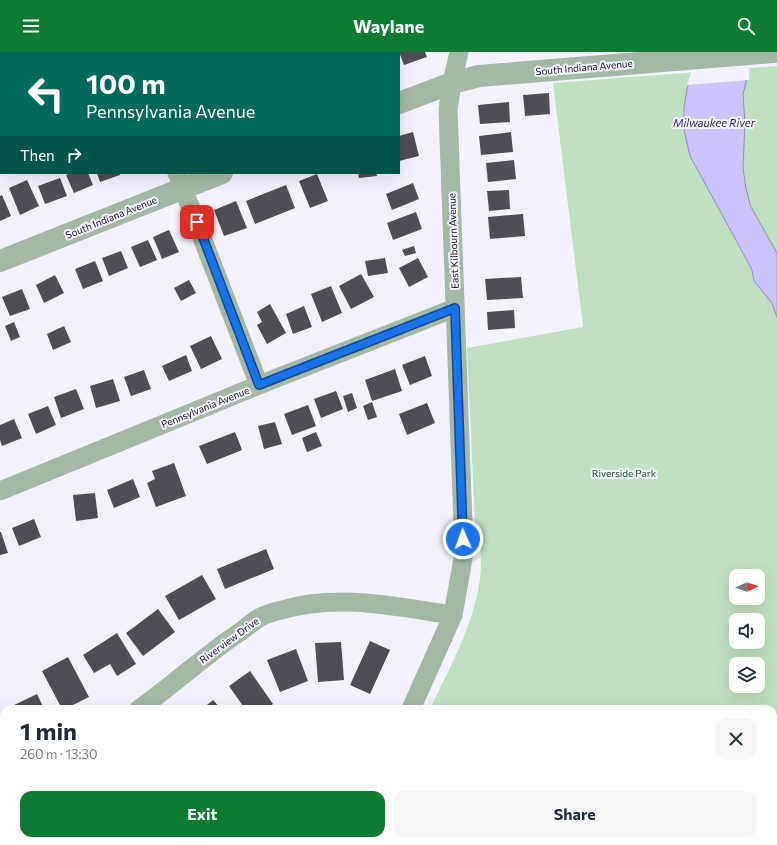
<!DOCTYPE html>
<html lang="en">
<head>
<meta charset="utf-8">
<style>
	body { margin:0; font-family:Commissioner,sans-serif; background:#f6f6f7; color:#1f2937; height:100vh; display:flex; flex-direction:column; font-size:15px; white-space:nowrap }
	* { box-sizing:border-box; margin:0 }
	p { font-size:13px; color:#747a83 }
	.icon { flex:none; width:22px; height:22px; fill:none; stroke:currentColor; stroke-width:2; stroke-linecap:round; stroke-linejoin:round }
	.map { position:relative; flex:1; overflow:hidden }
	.drawer { position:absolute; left:0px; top:653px; width:777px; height:140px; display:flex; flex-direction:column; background:#fff; border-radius:12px 12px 0 0; box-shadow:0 4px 16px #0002 }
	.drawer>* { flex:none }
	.top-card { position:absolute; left:0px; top:0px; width:400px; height:122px; box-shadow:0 4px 16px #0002; background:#00695c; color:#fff; overflow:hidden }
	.needle { width:26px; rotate:86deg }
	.fabs { position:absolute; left:729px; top:517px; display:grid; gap:8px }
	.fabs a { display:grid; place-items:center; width:36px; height:36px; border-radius:8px; background:#fff; box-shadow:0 4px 16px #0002; font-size:20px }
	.pin { position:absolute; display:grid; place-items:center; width:34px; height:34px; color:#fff; margin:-17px; border-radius:8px; box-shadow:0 2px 6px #0006 }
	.me { position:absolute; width:44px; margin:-22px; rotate:358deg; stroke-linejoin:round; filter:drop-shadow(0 0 3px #0008) }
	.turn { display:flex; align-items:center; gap:14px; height:84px; padding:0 20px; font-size:18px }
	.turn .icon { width:52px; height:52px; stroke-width:2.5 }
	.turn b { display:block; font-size:28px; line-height:34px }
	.then { display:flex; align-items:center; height:38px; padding:0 20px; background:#0003; gap:8px; font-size:15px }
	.round { display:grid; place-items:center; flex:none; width:42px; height:42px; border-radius:12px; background:#f6f6f7 }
	.headline { display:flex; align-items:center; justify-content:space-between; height:68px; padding:0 20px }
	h1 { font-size:24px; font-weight:700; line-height:30px }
	.cta { display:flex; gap:8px; margin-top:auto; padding:8px 20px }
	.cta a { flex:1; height:46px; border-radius:12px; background:#0d7b30; color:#fff; font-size:16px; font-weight:700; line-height:46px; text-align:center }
	.cta a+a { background:#f6f6f7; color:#1f2937 }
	header { display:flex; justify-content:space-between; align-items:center; height:52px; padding:0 20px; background:#0d7b30; color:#fff; font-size:18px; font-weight:700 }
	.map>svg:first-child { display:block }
</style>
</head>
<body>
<header><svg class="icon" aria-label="menu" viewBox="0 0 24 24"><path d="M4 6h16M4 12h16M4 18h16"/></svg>Waylane<svg class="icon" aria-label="search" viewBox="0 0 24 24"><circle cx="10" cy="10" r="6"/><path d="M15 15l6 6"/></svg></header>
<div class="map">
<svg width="777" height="793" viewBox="0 0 777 793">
	<rect width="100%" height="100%" fill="#f3f1fd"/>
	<path fill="#bfe1c2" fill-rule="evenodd" d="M777 14V793H373L374 789H773V657H430C457 600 496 535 475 471L467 296 583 275 553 31ZM736 524H758V546H736ZM736 568H758V590H736ZM736 612H758V634H736Z"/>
	<path fill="#ccc4fe" stroke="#9791bb" d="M699 0 748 24 743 42 745 72 743 116 746 137 751 155 777 201V265L772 251 754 229 752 218 743 201 690 104 684 78V55L687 37Z"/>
	<path fill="#f3f1fd" d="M697 0H750L749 28 687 33Z"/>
	<path fill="#4f4e58" d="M399 0H425L427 5 404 13Z
		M549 41 550 62 525 64 523 43Z
		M509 50 510 70 480 72 478 53Z
		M413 80 419 104 399 109V84Z
		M511 80 513 100 481 103 479 84Z
		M514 108 516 127 488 130 486 111Z
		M71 121H88L93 133 74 141 66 123Z
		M97 121H120V123L100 130Z
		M358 121H376L377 124 359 126Z
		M317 122 328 149 310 156 299 129Z
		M60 126 67 144 45 152 38 134Z
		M27 128 39 154 20 163 9 136Z
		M413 131 419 147 392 158 386 142Z
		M286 133 295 156 255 172 246 149Z
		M509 138 510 157 489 159 487 139Z
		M2 143 11 164 0 169V144Z
		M236 149 247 176 224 184 214 158Z
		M416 160 422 177 393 188 387 171Z
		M523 162 525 184 490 187 488 165Z
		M169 178 179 200 162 207 153 185Z
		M148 188 157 208 140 215 131 195Z
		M414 194 416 201 405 204 402 198Z
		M121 199 128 216 109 224 102 206Z
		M385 206 388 221 368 224 365 209Z
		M418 206 428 225 409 235 399 216Z
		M95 209 103 229 83 237 75 217Z
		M361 222 374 245 351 257 339 234Z
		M55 223 64 241 44 251 36 233Z
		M521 225 523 246 487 248 485 227Z
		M189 228 196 241 181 249 174 236Z
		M331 234 342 261 322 270 311 242Z
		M22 237 30 257 10 264 2 245Z
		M270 252 286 281 267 292 257 273 262 270 257 260Z
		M304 254 312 275 293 282 286 262Z
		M514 258 515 276 488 278 487 260Z
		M14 270 20 285 11 289 5 274Z
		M64 274 71 290 53 298 47 282Z
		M211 284 222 307 201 317 190 294Z
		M186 303 192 319 169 329 162 314Z
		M425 304 432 324 410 333 402 313Z
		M395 317 402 339 372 349 365 328Z
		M144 318 151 337 131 344 124 325Z
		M113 327 120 349 96 356 90 334Z
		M76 337 84 357 61 366 54 345Z
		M336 339 343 357 321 366 314 347Z
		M352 341 357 356 348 360 343 344Z
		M372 350 377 365 368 368 363 354Z
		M427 351 435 371 407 383 399 362Z
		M308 353 316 374 292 383 284 362Z
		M48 354 56 373 36 382 28 362Z
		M14 367 22 386 2 394 0 388V373Z
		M275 370 282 392 264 397 258 374Z
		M235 380 242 398 207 412 199 394Z
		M316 380 322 394 307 400 302 386Z
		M174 411 186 444 156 455 147 431 155 427 152 419Z
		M133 427 140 445 114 456 107 438Z
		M95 441 98 466 76 469 73 443Z
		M34 467 41 485 19 494 12 476Z
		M0 480H1L8 501 0 503Z
		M266 497 274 517 225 537 217 517Z
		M202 523 216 547 179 568 165 544Z
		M158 557 175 580 143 604 126 581Z
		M117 581 136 612 117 624 110 612 94 621 83 603Z
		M370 589 390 598 370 642 350 633Z
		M341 590 344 628 318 630 315 591Z
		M296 597 308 629 280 640 267 608Z
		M68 605 89 645 65 657H62L42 619Z
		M250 619 273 652 266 657H245L229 634Z
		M37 642 44 657H6Z
		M213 648 221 657H202Z
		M0 669 4 678V694L0 696Z
		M9 789H40L32 793H11Z
		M166 789H212V793H166Z
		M289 789H312L311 793H288Z"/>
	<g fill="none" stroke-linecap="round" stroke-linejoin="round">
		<path stroke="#a3b8a5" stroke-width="19" d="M128 0V1
			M177 121 259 333
			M0 439 259 333 455 256
			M139 657C173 633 203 605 237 582 246 576 255 567 265 563 270 561 276 559 282 558 338 541 397 555 453 563
			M411 657 453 563 464 501 448 57 452 31 459 0
			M0 741 4 739
			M112 789 113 791
			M359 793 360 789"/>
		<path stroke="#a3b8a5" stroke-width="22" d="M399 51 452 31 479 24 774 0
			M0 209 222 121"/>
	</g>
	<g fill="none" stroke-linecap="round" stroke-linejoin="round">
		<g stroke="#114b97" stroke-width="10">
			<path id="route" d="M197 170 259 333 455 256 463 487"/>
		</g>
		<use href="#route" stroke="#1a73e8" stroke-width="7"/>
	</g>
	<g text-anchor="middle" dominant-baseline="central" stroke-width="4" stroke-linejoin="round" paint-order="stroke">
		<g font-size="10" fill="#1a1a1e" stroke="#f3f1fd">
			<text transform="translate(584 15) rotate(-5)">South Indiana Avenue</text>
			<text transform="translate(111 165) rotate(-22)">South Indiana Avenue</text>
			<text transform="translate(453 189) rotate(-92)">East Kilbourn Avenue</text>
			<text transform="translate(205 355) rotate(-22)">Pennsylvania Avenue</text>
			<text transform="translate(229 588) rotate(-36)">Riverview Drive</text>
		</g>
		<g font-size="10" fill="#0f5923" stroke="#f3f1fd">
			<text x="624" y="421">Riverside Park</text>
		</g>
		<g font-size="11" font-style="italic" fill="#342365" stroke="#f3f1fd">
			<text x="714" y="70">Milwaukee River</text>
		</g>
	</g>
</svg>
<div class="fabs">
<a><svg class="needle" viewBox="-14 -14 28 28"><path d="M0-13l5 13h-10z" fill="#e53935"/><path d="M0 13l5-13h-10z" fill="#747a83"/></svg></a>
<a><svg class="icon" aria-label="sound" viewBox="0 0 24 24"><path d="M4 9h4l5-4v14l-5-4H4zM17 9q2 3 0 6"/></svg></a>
<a><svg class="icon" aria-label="layers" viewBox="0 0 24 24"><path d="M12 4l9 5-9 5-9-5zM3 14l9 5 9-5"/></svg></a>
</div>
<div class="pin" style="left:197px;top:170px;background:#d93025"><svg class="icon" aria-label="arrive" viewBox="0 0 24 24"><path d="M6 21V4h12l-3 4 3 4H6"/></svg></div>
<svg class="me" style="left:463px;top:487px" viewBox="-20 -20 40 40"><circle r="17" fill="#1a73e8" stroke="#fff" stroke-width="3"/><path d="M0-11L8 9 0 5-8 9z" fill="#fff"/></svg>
<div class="top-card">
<div class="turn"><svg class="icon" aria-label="left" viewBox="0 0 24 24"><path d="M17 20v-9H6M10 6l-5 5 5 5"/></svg><div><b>100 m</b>Pennsylvania Avenue</div></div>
<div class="then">Then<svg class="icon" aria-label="right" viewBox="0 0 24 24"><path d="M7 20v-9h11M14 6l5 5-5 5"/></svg></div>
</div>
<section class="drawer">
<div class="headline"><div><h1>1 min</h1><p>260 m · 13:30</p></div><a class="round"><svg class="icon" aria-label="close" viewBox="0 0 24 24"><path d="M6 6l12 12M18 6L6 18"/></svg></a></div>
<div class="cta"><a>Exit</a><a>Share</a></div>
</section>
</div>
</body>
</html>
